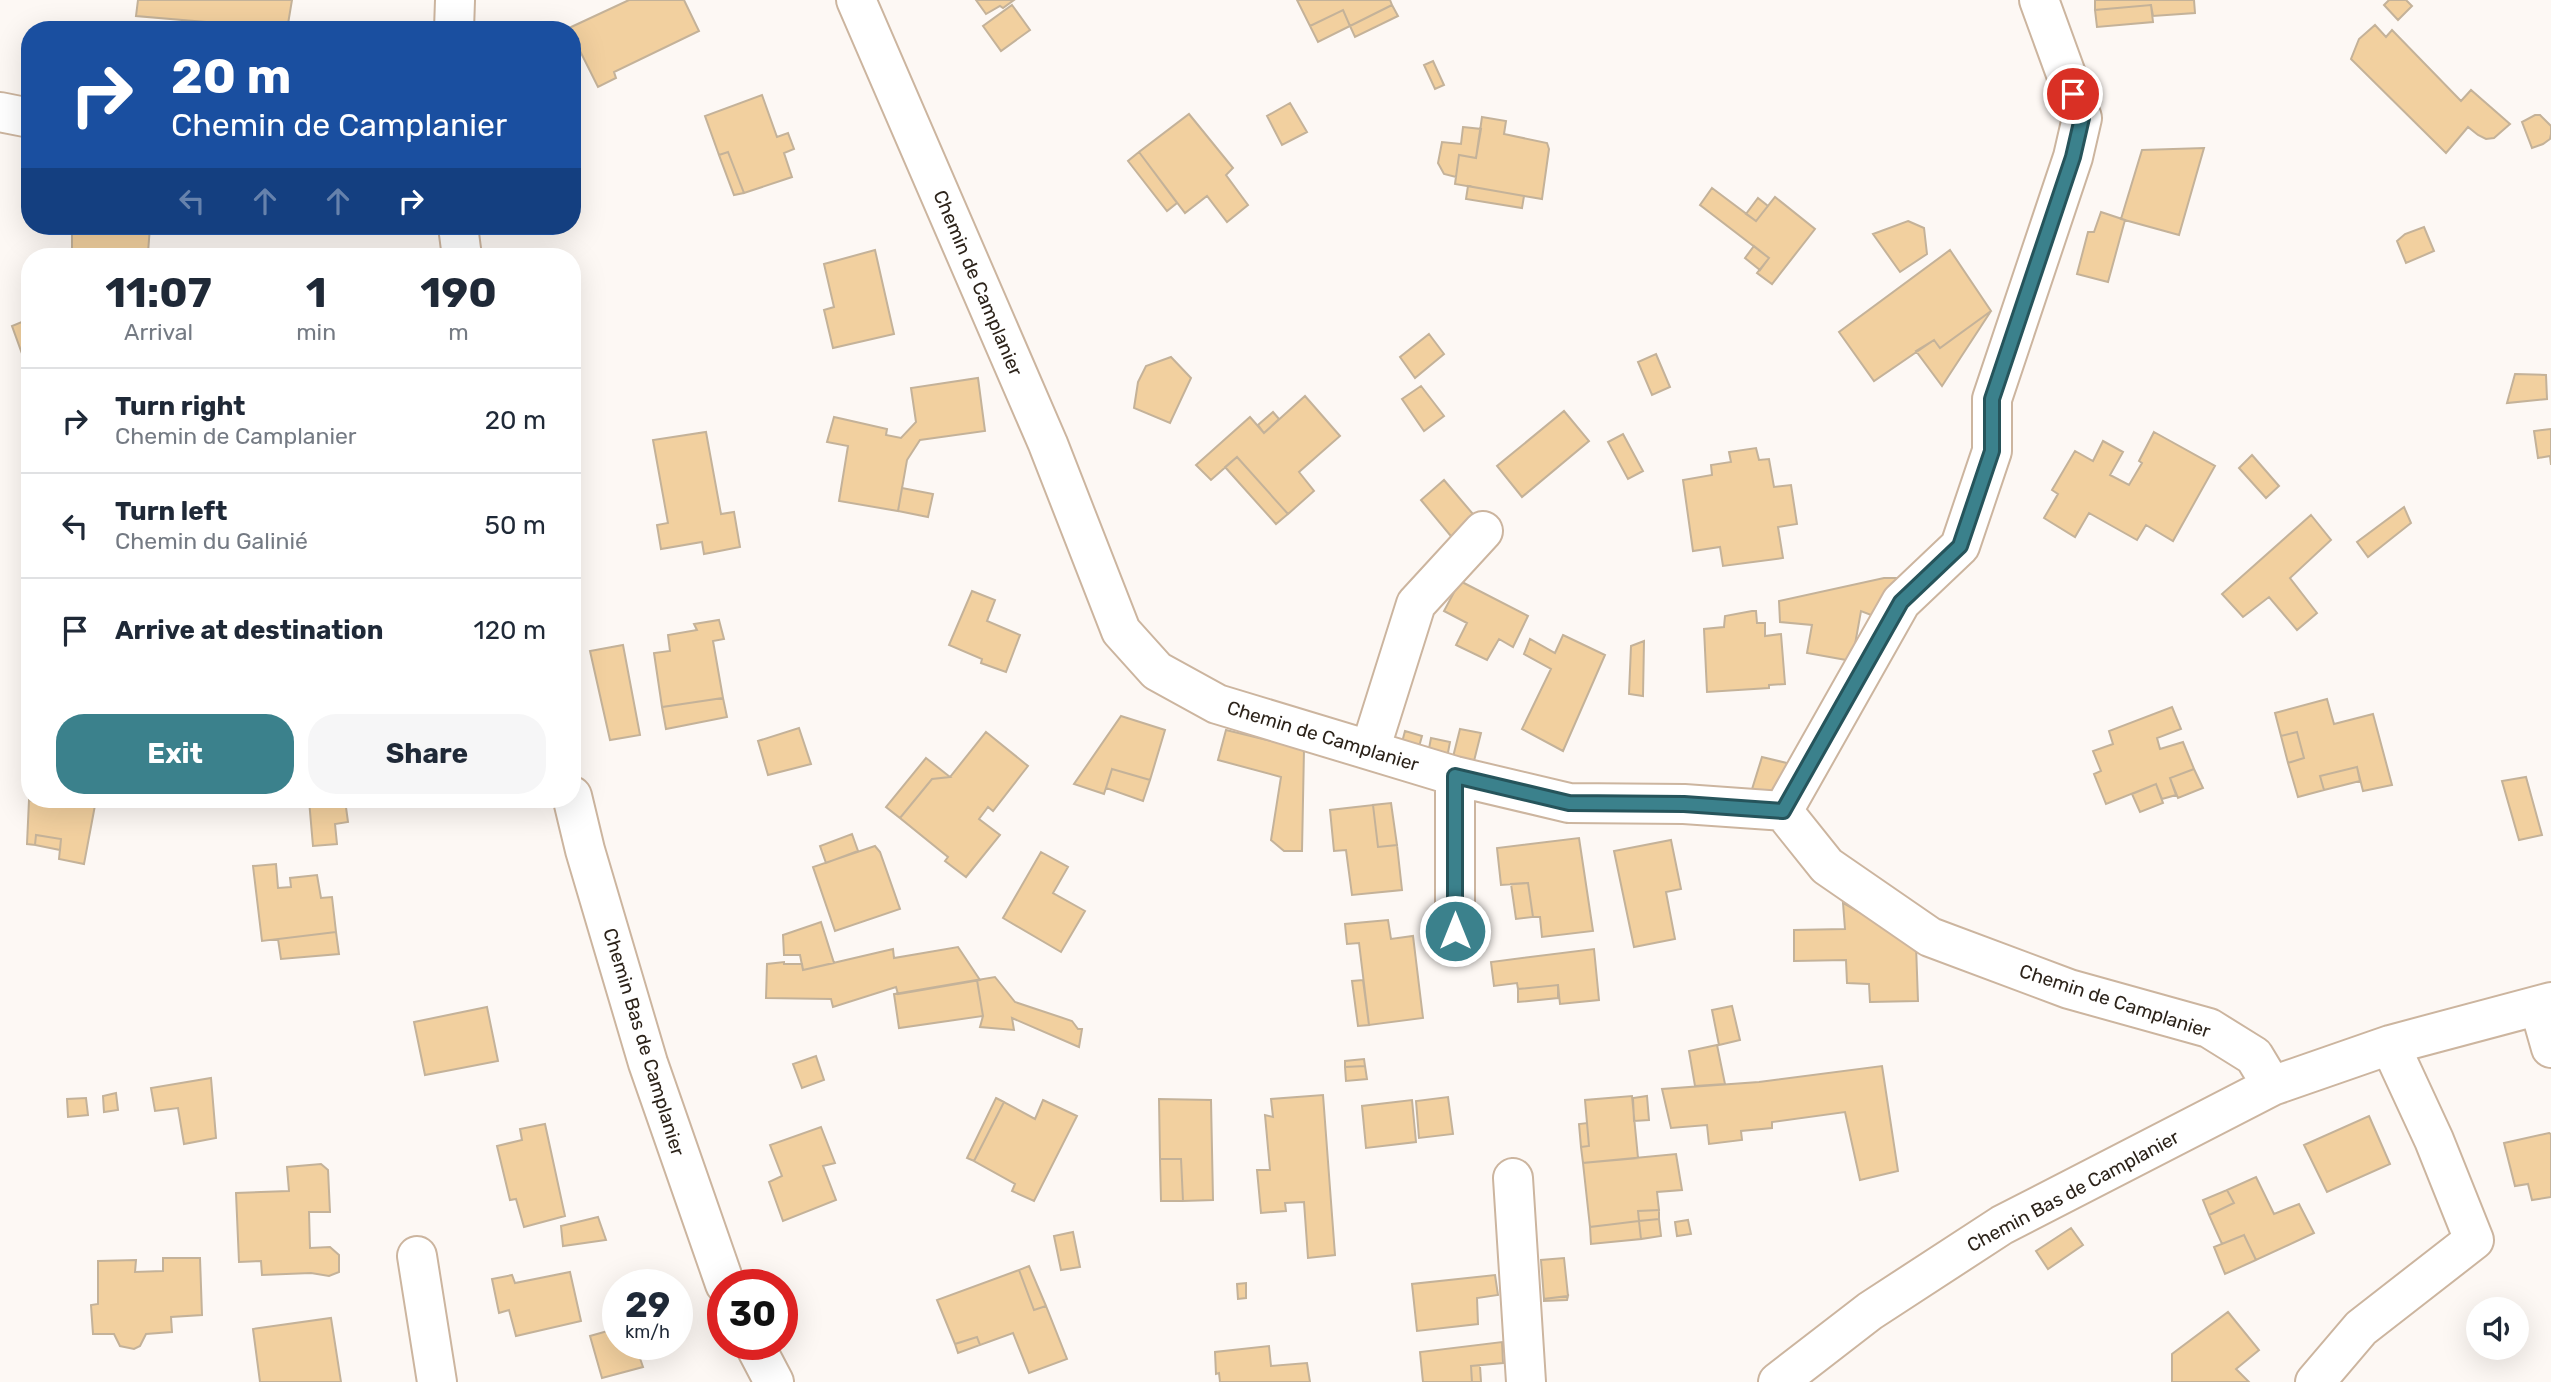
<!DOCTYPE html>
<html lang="en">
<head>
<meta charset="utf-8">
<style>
	body { margin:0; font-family:Rubik,sans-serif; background:#f6f6f7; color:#1f2937; height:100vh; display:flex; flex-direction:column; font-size:26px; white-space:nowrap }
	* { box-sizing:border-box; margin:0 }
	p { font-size:23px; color:#747a83 }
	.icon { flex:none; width:38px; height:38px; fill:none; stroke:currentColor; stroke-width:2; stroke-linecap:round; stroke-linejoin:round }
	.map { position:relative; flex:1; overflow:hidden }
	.drawer { position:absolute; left:21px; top:248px; width:560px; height:560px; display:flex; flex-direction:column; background:#fff; border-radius:28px; box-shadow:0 7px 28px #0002 }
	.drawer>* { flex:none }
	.guide { position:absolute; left:21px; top:21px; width:560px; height:214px; border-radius:28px; box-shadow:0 7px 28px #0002; background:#1a4fa0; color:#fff; overflow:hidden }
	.fabs { position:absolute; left:2466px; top:1297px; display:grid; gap:14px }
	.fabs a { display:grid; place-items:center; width:63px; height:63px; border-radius:50%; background:#fff; box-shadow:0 7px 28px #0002; font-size:35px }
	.speed { position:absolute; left:602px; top:1269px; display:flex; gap:14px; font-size:35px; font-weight:700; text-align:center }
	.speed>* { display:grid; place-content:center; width:91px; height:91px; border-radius:50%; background:#fff; box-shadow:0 7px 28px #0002; line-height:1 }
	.speed small { font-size:18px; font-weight:400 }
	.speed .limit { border:10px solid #d22; background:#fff; color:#111 }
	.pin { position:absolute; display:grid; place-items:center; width:60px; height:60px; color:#fff; margin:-30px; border:4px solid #fff; border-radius:50%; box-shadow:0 2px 7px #0007 }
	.me { position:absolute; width:77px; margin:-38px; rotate:0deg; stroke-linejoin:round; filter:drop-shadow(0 0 5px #0008) }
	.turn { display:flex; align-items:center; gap:24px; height:147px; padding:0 35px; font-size:32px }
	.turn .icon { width:91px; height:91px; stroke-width:2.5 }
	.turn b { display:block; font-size:49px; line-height:60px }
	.lanes { display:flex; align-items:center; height:66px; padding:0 35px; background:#0003; justify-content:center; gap:35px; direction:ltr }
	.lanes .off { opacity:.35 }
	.eta { display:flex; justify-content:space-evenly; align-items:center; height:119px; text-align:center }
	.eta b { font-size:42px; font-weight:700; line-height:49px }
	.primary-button { display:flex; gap:14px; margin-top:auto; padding:14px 35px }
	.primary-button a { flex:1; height:80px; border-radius:28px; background:#3b818c; color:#fff; font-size:28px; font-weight:700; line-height:80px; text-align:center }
	.primary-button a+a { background:#f6f6f7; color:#1f2937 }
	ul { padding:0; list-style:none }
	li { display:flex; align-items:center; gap:21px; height:105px; padding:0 35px; border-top:2px solid #e0e1e3 }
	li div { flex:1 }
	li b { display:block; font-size:26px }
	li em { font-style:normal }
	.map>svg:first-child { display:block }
</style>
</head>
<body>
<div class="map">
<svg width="2551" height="1382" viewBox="0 0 2551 1382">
	<rect width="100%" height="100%" fill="#fdf8f4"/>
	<path fill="#f2d09f" stroke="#c4b299" stroke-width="2" d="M138 0H292L287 30 259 27V30H204L205 22 136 16Z
		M629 0H684L699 31 614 72 616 78 598 87 572 35V30L569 28Z
		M976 0H1014L1003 8 1000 6 986 14Z
		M1297 0H1390L1392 5 1350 26 1343 10 1310 26Z
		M2095 0H2194L2195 13 2153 16 2151 5 2095 10Z
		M2389 0H2406L2412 6 2398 20 2384 5Z
		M1012 5 1030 30 1001 51 983 26Z
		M1392 5 1398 16 1355 37 1350 26Z
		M2151 5 2153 22 2097 27 2095 10Z
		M1343 10 1350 26 1318 42 1310 26Z
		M2375 25 2386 37 2392 30 2461 101 2471 90 2510 124 2494 138 2486 139 2478 135 2468 127 2446 153 2351 59 2359 39Z
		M1433 61 1444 85 1435 89 1424 65Z
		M762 95 777 137 788 133 794 149 784 153 792 177 744 193 728 152 719 155 705 116Z
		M1290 103 1307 132 1282 145 1267 116Z
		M1189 114 1233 168 1226 175 1248 205 1227 222 1207 196 1185 213 1139 152Z
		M2535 115H2540L2551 126V134L2550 139 2543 144 2532 148 2522 122Z
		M1482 117 1506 121 1504 134 1547 143 1549 149 1542 199 1455 184 1459 155 1476 158Z
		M1463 127 1481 129 1476 158 1459 155 1456 177 1444 174 1438 163 1442 142 1461 144Z
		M2204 148 2179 235 2121 219 2142 150Z
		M728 152 744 193 734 195 719 155Z
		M1139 152 1177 203 1167 211 1128 161Z
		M1468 186 1524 196 1522 208 1466 199Z
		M1712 188 1756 221 1775 197 1815 229 1772 284 1757 273 1769 258 1700 205Z
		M1758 198 1768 206 1756 221 1746 214Z
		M2101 212 2125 220 2108 282 2077 274 2088 232H2094Z
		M1908 221 1924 228 1927 254 1900 272 1873 234Z
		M104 226H150L148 253 141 254V257H72V230H104Z
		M2424 227 2434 251 2406 263 2397 241 2405 234Z
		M1754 246 1769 258 1760 270 1745 258Z
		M875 250 894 334 833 348 824 310 834 307 824 264Z
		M1950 250 1991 311 1940 348 1934 340 1874 381 1839 332Z
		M1991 311 1942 386 1916 351 1934 340 1940 348Z
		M24 321 30 337V360L25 362 12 326Z
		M1429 334 1444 354 1415 378 1400 357Z
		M1656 354 1670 387 1652 395 1638 362Z
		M1171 357 1191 378 1170 423 1134 408 1138 382 1146 366Z
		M2515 374 2546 375 2547 399 2507 403Z
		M978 378 985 431 920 440 907 460 898 511 839 501 848 446 827 442 834 417 887 429 886 435 901 438 916 422 911 388Z
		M1421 386 1444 416 1424 431 1402 399Z
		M1305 396 1340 436 1299 472 1314 491 1288 514 1237 457 1211 480 1196 465 1250 417 1264 433Z
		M1564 411 1589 441 1522 497 1497 466Z
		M1273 412 1279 419 1264 433 1258 425Z
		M2551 429V465L2550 456 2538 458 2534 431Z
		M706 432 721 514 734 512 740 547 704 554 702 542 661 549 657 525 668 523 653 440Z
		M2154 432 2215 466 2173 541 2146 525 2137 540 2089 513 2075 537 2044 518 2058 494 2052 490 2075 451 2093 461 2103 441 2123 452 2110 475 2129 485 2142 463 2139 461Z
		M1623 434 1643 471 1628 479 1608 442Z
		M1756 448 1759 460 1769 459 1774 487 1791 485 1797 524 1778 527 1783 558 1723 566 1720 547 1693 551 1683 480 1712 475 1711 465 1731 462 1729 452Z
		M2252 455 2279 486 2266 498 2239 468Z
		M1237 457 1288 514 1276 524 1225 467Z
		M1444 480 1478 520 1455 541 1421 500Z
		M902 488 933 494 928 517 898 511Z
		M2404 507 2411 523 2368 557 2357 542Z
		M2311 515 2331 540 2290 578 2317 613 2297 630 2269 597 2243 617 2222 594Z
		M1884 578H1903L1884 620 1861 611 1852 661 1807 653 1812 625 1780 622 1779 601Z
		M1460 581 1528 616 1513 647 1499 639 1487 660 1456 645 1467 623 1444 611Z
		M972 591 995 600 987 621 1020 635 1006 672 981 663 982 659 949 645Z
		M1752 611H1756L1757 623H1765V636L1781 634 1785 684 1769 685V688L1707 692 1704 629 1724 627 1725 616Z
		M719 620 724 639 713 641 723 698 662 707 654 653 670 651 668 635 697 630 694 624Z
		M1563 635 1605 655 1563 751 1522 729 1551 669 1524 654 1530 639 1555 653Z
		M1644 641 1643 696 1629 694 1631 646Z
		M623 645 640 735 610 740 590 651Z
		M723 698 727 717 666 729 662 707Z
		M2327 699 2334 724 2373 714 2392 785 2363 791 2357 767 2320 776 2324 790 2298 797 2288 763 2304 758 2297 732 2281 736 2275 713Z
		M2172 707 2181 729 2157 738 2160 749 2183 742 2194 769 2170 778 2176 795 2162 799 2156 784 2106 804 2094 774 2101 771 2093 751 2113 744 2109 731Z
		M1121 716 1165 730 1150 780 1112 769 1104 794 1074 784Z
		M799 728 811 764 768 775 758 741Z
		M1460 729 1481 733 1472 769 1451 765Z
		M1226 730 1304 749 1302 851H1284L1271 840 1281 777 1218 760Z
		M1405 731 1422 736 1417 754 1401 746Z
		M986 732 1028 766 993 811 988 807 979 819 1000 835 966 877 945 861 948 857 900 818 932 779 950 777Z
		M2297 732 2304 758 2288 763 2281 736Z
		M1431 738 1450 742 1446 763 1427 759Z
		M1762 757 1795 765 1773 802 1749 799Z
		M926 758 950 777 932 779 900 818 886 807Z
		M2357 767 2360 781 2324 790 2320 776Z
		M1112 769 1150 780 1143 801 1106 788Z
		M2194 769 2203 788 2178 798 2170 778Z
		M2526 777 2542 835 2519 840 2502 781Z
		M2156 784 2163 803 2140 812 2132 794Z
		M29 800 47 804 52 800H96L84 864 59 859 61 839 36 835 35 845 27 844Z
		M309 800H345L348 822 335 824 337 844 313 846Z
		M1391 803 1397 845 1378 847 1373 805Z
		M1373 805 1378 847 1397 845 1402 890 1352 895 1346 850 1334 851 1330 810Z
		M852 834 858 851 826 863 820 846Z
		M36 835 61 839 60 850 35 845Z
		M1579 838 1593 931 1542 937 1540 917H1533L1528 883 1501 885 1497 848Z
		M1671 840 1681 889 1666 892 1675 939 1634 947 1614 851Z
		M875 846 880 852 900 909 835 931 813 867Z
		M1041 852 1068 867 1053 893 1085 911 1061 952 1003 918Z
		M276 864 278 888 291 887 290 878 317 875 321 898 332 897 336 932 262 941 253 866Z
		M1528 883 1533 917 1516 919 1511 884Z
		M1843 903 1916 945 1918 1001 1870 1002 1869 984 1847 983 1846 960 1794 961V930L1845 929Z
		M1388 920 1391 939 1413 936 1423 1018 1369 1025 1359 943 1347 944 1345 924Z
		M821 922 834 963 803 970 800 955H784L783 935Z
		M336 932 339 954 281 959 278 939Z
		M958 947 980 980 898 994 896 987 833 1007 831 999 766 998 767 964 784 962V964H802L803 970 893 949 894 958Z
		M1594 949 1599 1000 1560 1004 1558 985 1518 989 1517 983 1494 986 1491 962Z
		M995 977 1015 1002 1072 1021 1078 1029H1082L1079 1047 1012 1018 1014 1030 980 1027 983 1016 977 980Z
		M977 980 983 1016 899 1028 894 994Z
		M1363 980 1369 1025 1358 1026 1352 981Z
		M1558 985V998L1518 1002V989Z
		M1732 1006 1740 1040 1719 1045 1712 1010Z
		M487 1007 498 1061 425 1075 414 1022Z
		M1717 1045 1725 1084 1695 1086 1689 1051Z
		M816 1056 824 1080 802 1088 793 1064Z
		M1364 1059 1365 1066 1345 1067V1061Z
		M1365 1066 1367 1079 1346 1081 1345 1067Z
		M1882 1066 1898 1171 1860 1180 1845 1112 1772 1122V1128L1741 1131 1742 1140 1709 1144 1707 1125 1671 1128 1662 1089 1759 1082Z
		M211 1078 216 1138 184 1144 178 1108 155 1111 151 1088Z
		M116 1093 118 1110 104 1112 103 1096Z
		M1323 1095 1335 1255 1308 1258 1304 1202 1285 1203 1286 1211 1261 1213 1257 1170H1270L1265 1115 1273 1117 1271 1099Z
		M1632 1096 1638 1158 1583 1163 1581 1147 1589 1146 1585 1100Z
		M1647 1096 1649 1120 1634 1121 1633 1098Z
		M1448 1097 1453 1134 1419 1138 1416 1101Z
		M86 1098 88 1115 68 1117 67 1099Z
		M996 1098 1004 1102 974 1161 967 1158Z
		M1159 1099 1211 1100 1213 1200 1183 1201 1181 1159H1160Z
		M1043 1100 1077 1116 1034 1201 1012 1191 1015 1184 974 1161 1004 1102 1035 1119Z
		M1412 1100 1416 1142 1366 1148 1362 1106Z
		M2369 1116 2390 1164 2327 1192 2304 1145Z
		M1587 1123 1589 1146 1581 1147 1579 1124Z
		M545 1124 565 1216 524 1227 516 1199 510 1200 497 1146 522 1140 520 1129Z
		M821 1127 835 1163 823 1166 836 1200 783 1221 769 1182 782 1176 770 1145Z
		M2549 1133 2551 1134V1197L2532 1200 2528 1184 2515 1186 2504 1143Z
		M1676 1154 1682 1190 1657 1192 1659 1210 1638 1211 1639 1221 1590 1227 1583 1163Z
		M1160 1159H1181L1183 1201H1161Z
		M321 1164 328 1170 330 1212H309L310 1248 330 1247 339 1255V1272L329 1276 311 1273 262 1275 261 1261 239 1262 236 1193 289 1191 287 1167Z
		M2256 1177 2274 1214 2299 1204 2314 1233 2256 1260 2244 1235 2222 1244 2209 1215 2234 1203 2227 1190Z
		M2227 1190 2234 1203 2209 1215 2203 1200Z
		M1659 1210V1219L1639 1221 1638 1211Z
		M598 1217 606 1240 563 1246 561 1226Z
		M1659 1219 1661 1236 1641 1239 1639 1221Z
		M1688 1220 1691 1234 1677 1236 1675 1222Z
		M1639 1221 1641 1239 1591 1244 1590 1227Z
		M2071 1228 2083 1245 2048 1269 2036 1251Z
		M1073 1232 1080 1267 1061 1270 1054 1236Z
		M2244 1235 2256 1260 2225 1274 2214 1247Z
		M163 1258H200L202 1315 171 1317 172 1332 146 1334 140 1346 134 1349 120 1346 114 1334H93L91 1305 98 1304V1261L136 1260 135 1272 163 1271Z
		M1564 1258 1568 1296 1544 1299 1541 1260Z
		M1029 1266 1046 1306 1034 1310 1019 1270Z
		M1019 1270 1034 1310 1046 1306 1067 1359 1029 1373 1013 1333 980 1345 977 1337 955 1344 937 1300Z
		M570 1272 581 1321 516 1336 509 1310 499 1313 492 1279 512 1275 515 1283Z
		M1495 1275 1498 1295 1477 1298 1478 1324 1417 1331 1412 1284Z
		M1246 1283V1298L1238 1299 1237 1284Z
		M1568 1296 1567 1300 1544 1301V1299Z
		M2228 1312 2259 1350 2236 1369 2249 1382H2172V1354Z
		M331 1318 341 1382H260L253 1329Z
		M618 1328V1344H635L643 1367 602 1378 590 1336Z
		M977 1337 980 1345 958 1353 955 1344Z
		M1502 1342 1503 1363 1471 1366 1472 1382H1423L1420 1352Z
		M1269 1346 1271 1366 1307 1363 1310 1382H1220L1219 1373 1216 1374 1215 1352Z
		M1471 1366H1480L1481 1382H1472Z"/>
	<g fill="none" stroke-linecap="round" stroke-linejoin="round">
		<g stroke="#ccb59f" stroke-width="42">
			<path id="minor" d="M856 0 1048 444 1121 631 1157 671 1217 704 1455 776 1569 803 1684 804 1783 811 1827 866 1930 937 2069 989 2209 1028 2254 1056 2272 1086
				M454 30 455 0
				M0 112 30 118
				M458 226 462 257
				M1370 750 1416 604 1483 531
				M1455 776V931
				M572 796 585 850 648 1063 725 1284
				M1783 811 1901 602 1960 546 1992 451V399L2073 157 2082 118 2039 0
				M2539 1006 2551 1048
				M1513 1178 1526 1382
				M417 1256 437 1382
				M754 1344 774 1382
				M1778 1382 1870 1311 2002 1225 2272 1086 2390 1045 2551 1002
				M2315 1382 2361 1328 2474 1240 2434 1140 2390 1045"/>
		</g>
		<use href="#minor" stroke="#fff" stroke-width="38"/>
	</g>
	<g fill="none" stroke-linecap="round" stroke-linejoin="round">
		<g stroke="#26545b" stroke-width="18">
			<path id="route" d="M1455 931V776L1569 803 1684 804 1783 811 1901 602 1960 546 1992 451V399L2073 157 2082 118 2073 94"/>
		</g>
		<use href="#route" stroke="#3b818c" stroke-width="12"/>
	</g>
	<g text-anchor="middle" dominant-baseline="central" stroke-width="5" stroke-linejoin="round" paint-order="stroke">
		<g font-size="19" fill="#2c231a" stroke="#fff">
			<text transform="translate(978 283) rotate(67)">Chemin de Camplanier</text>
			<text transform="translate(1323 736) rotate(17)">Chemin de Camplanier</text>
			<text transform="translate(2115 1001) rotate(18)">Chemin de Camplanier</text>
			<text transform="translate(644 1042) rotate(73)">Chemin Bas de Camplanier</text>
			<text transform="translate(2073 1191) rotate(-28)">Chemin Bas de Camplanier</text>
		</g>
	</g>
</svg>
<div class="fabs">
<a><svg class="icon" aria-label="sound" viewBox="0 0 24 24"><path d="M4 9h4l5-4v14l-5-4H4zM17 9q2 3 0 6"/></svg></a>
</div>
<div class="speed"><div>29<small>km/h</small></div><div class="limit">30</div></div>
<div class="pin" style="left:2073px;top:94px;background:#d93025"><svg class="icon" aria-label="arrive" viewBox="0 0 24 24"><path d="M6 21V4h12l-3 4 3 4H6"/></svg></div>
<svg class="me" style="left:1455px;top:931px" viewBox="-20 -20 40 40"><circle r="17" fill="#3b818c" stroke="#fff" stroke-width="3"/><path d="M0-11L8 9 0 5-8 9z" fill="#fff"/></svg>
<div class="guide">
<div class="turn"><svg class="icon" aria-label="right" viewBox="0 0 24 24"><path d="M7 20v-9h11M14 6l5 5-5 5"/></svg><div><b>20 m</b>Chemin de Camplanier</div></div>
<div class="lanes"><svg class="icon off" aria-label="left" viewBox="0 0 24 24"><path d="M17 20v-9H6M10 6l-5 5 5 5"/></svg><svg class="icon off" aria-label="ahead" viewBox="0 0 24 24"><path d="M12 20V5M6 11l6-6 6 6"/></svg><svg class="icon off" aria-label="ahead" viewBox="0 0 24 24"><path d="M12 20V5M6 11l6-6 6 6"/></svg><svg class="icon" aria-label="right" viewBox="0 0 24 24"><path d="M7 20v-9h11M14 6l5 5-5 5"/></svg></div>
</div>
<section class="drawer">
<div class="eta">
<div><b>11:07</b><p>Arrival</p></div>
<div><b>1</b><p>min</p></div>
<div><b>190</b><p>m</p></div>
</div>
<ul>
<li><svg class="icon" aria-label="right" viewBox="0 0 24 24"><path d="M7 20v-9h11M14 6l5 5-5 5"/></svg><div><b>Turn right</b><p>Chemin de Camplanier</p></div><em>20 m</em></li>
<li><svg class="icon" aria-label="left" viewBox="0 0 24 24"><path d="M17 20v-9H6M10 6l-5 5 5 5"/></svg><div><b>Turn left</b><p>Chemin du Galinié</p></div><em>50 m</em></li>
<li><svg class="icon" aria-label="arrive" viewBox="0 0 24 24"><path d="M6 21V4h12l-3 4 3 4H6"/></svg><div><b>Arrive at destination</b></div><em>120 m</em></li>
</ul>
<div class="primary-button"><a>Exit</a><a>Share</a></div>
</section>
</div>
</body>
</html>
